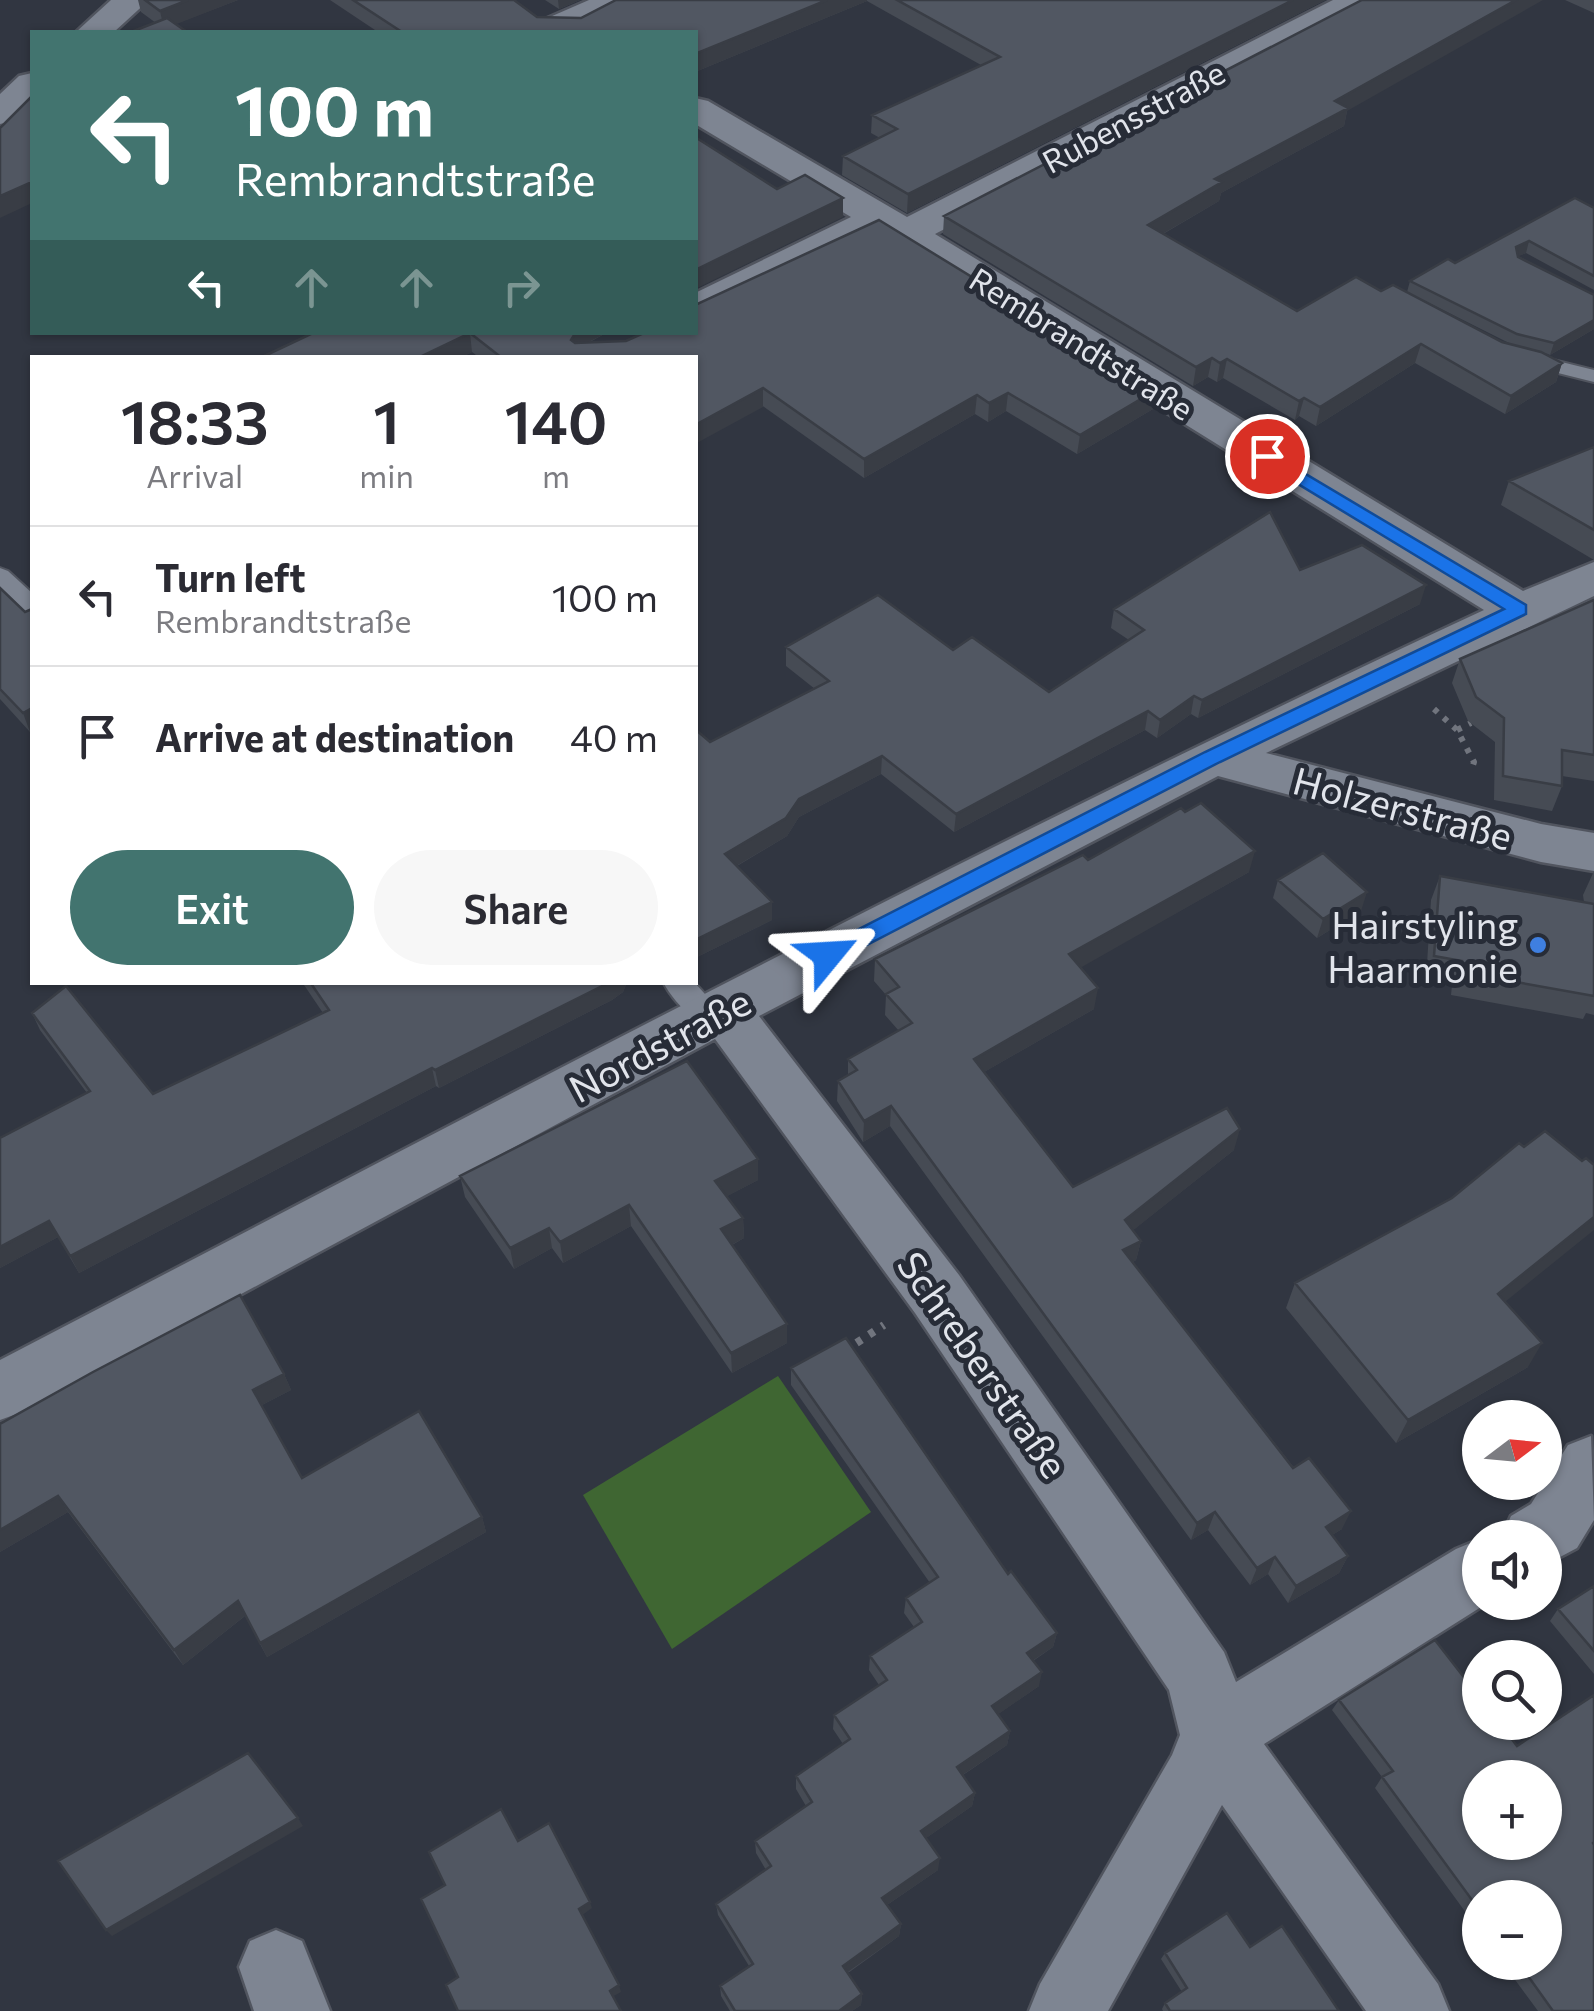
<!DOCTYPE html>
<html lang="en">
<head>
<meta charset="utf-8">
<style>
	body { margin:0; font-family:Commissioner,sans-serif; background:#f7f7f7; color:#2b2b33; height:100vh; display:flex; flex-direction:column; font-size:38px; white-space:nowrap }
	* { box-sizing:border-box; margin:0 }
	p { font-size:32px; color:#7c7c81 }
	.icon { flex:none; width:55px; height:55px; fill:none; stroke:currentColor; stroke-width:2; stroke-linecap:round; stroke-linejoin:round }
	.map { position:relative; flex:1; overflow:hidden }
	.drawer { position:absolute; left:30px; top:355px; width:668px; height:630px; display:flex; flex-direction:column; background:#fff; border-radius:0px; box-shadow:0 2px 8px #0004 }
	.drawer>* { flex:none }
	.banner { position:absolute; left:30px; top:30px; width:668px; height:305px; border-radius:0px; box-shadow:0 2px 8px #0004; background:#42746f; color:#fff; overflow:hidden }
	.needle { width:65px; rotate:74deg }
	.fabs { position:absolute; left:1462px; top:1400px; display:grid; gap:20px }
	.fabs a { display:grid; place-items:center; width:100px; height:100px; border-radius:50%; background:#fff; box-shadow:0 2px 8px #0004; font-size:50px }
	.pin { position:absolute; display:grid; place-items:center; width:85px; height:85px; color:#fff; margin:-42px; border:5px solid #fff; border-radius:50%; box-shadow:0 2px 10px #0007 }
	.me { position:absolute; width:110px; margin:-55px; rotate:63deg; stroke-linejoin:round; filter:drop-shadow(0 0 8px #0008) }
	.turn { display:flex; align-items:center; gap:35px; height:210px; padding:0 40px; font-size:45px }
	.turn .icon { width:130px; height:130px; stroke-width:2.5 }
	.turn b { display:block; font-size:70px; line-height:85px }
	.lanes { display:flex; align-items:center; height:95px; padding:0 40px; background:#0003; justify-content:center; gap:50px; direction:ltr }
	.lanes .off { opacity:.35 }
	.eta { display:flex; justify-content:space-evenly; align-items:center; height:170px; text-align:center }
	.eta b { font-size:60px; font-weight:600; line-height:70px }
	.cta { display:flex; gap:20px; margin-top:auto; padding:20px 40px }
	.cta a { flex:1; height:115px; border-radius:60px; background:#42746f; color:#fff; font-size:40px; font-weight:600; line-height:115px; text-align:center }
	.cta a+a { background:#f7f7f7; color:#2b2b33 }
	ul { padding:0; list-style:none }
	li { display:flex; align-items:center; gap:30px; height:140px; padding:0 40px; border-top:2px solid #e1e1e2 }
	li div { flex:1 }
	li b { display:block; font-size:38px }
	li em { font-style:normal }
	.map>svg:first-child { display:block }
</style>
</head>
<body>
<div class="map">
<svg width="1594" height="2011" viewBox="0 0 1594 2011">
	<rect width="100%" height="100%" fill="#313641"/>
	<path fill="#3f6632" d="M778 1376 871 1512 672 1649 583 1495Z"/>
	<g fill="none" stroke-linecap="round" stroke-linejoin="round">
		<g stroke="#51555f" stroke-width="4">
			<path id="service" d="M1525 353 1594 370V382L1518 363 1515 359Z
				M0 568 8 571 32 593V614L24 612 0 589Z
				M663 982H694L725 1016 721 1024C699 1031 673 1001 663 982Z"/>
		</g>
		<g stroke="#51555f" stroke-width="5">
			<path id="minor" d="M111 0H149L114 32H76Z
				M589 0H636L631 7 572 32H541L538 27 543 20Z
				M1333 0H1376L1371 7 935 234 1523 591 1594 562V596L1266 753 1541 824 1594 833V871L1541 862 1218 776 759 1016 959 1275 1224 1652 1236 1682 1456 1549 1480 1539V1602H1489L1264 1744 1438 1984 1449 2011H1366L1222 1805 1108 2011H1029L1040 1984 1172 1755 1180 1735 1169 1690 915 1313 715 1039 22 1412 0 1420V1360C492 1104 981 844 1484 610L879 234 695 321V293L851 217 695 124V98L708 101 907 217Z
				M32 73V103L13 121 0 124V94L19 76Z
				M1591 1436 1594 1520 1577 1548 1545 1565V1538H1501L1511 1516 1531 1504 1568 1445Z
				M276 1930 302 1941 330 2011H254L239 1967 250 1941Z"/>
		</g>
		<path stroke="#71757e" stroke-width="6" stroke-dasharray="5 8" stroke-linecap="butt" d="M1434 709 1457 730 1474 762 1471 771
			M1457 730 1471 723"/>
		<path stroke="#71757e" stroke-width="8" stroke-dasharray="6 9" stroke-linecap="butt" d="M844 1351 884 1325"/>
		<use href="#service" fill="#7e8592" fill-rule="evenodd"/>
		<use href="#minor" fill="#7e8592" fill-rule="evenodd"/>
	</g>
	<path fill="#464b54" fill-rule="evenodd" d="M138 0H238L175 24 156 23 141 12Z
		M330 0H514L537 17 581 18 616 0H1325L907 213 842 175 843 156 880 138 871 133 872 115 981 65 867 1 695 72V32H378Z
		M545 0H580L559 9Z
		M1565 0H1594V13Z
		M1347 111 1344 126 1221 193 1219 201 1163 234 1297 311 1381 291 1407 292 1410 281 1594 208V290L1526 253 1518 256 1594 295V329L1550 355 1545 353 1562 363 1556 382 1505 414 1415 363 1316 426 1299 416 1295 420 1223 378 1217 382 1208 377 1193 386 943 234 944 216ZM1423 300 1509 343 1502 342Z
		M315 332H608L588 343 1153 409 1077 454 1006 411 988 422 975 414 864 478 695 358H480L472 352 460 358H260Z
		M1594 447V560L1501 505 1509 481Z
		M1300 570 1420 604 1198 718 1191 714 1157 738 1145 730 954 832 881 774 799 817 787 836 737 866 772 920 695 958 710 742 815 689 786 666V647L953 650 1049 692 1129 640 1111 628 1114 609Z
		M0 588 25 612 30 732 0 699Z
		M1594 600V781L1562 776V786L1552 811 1494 800 1495 742 1468 721 1452 683 1460 659Z
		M1088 860 1249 872 1080 967 1094 1009 984 1072 1073 1187 1234 1150 1133 1230 1141 1241 1136 1260 1133 1262 1342 1529 1332 1535 1348 1556 1339 1573 1288 1603 1268 1574 1250 1585 1208 1530 1191 1540 890 1126 863 1142 837 1101 838 1081 848 1075V1059L899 1031 885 1015 886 995 874 981 875 959Z
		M1594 871V1015L1586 1013 1583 1019 1451 995 1452 985 1426 980 1431 900 1440 876 1584 902 1583 895Z
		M1278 880 1361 911 1317 938 1273 898Z
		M302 982H627L623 992 612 1000 439 1088 436 1086 79 1273 58 1237 0 1268V1138L87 1093 40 1030 32 1013 153 1094 323 1013Z
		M460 1176 758 1180 727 1196 743 1218 744 1238 732 1245 787 1343 732 1373 631 1226 563 1263 552 1248 514 1269 465 1197Z
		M1295 1283 1505 1302 1528 1367 1396 1443 1286 1308Z
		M791 1368 1008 1574 1057 1633 1053 1647 1033 1661 1039 1686 998 1714 1010 1731 1007 1745 963 1775 975 1793 972 1806 926 1838 938 1870 887 1905 901 1924 899 1936 848 1973 862 1994 861 2005 852 2011H730L721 1996 720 1986 749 1966 718 1915 716 1904 766 1870 756 1853 755 1841 806 1806 796 1789V1776L843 1744 833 1729 834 1715 879 1685 869 1670 870 1656 914 1627 904 1613 906 1598 930 1583 791 1385Z
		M284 1374 291 1390 262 1405 302 1478 482 1517 486 1532 267 1657 245 1616 183 1665 68 1512 0 1552V1424Z
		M1594 1586V1674L1550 1621 1558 1609Z
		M1339 1700 1594 2011H1538L1502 1962H1545L1480 1898V1932L1375 1788 1382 1777 1332 1710Z
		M1250 1947 1339 2011H1163L1162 2009 1165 2003 1182 1992 1161 1959 1165 1953Z"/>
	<path fill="#393d45" d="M188 0H238L164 29 160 11Z
		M558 0H580L559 9Z
		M827 0H867V1L695 72V54Z
		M1293 0H1325L907 213 908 194Z
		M1516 0H1543L1347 111 1344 126 1221 193 1219 201 1145 244 1148 225 1215 179 1335 101Z
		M32 182V203L0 218V196Z
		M843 198V217L695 289V270Z
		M1529 241 1526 253 1512 259 1516 247Z
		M1594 320V329L1550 355 1554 343Z
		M576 332H608L581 346 574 358 571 340Z
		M470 333 472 352 460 358H418Z
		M1421 344 1415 363 1316 426 1320 407Z
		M1212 358 1208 377 1193 386 1196 367Z
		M1227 359 1223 378 1217 382 1220 363Z
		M1562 363 1556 382 1505 414 1511 396Z
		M763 388V407L695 444V425Z
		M1156 390 1153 409 1077 454 1080 435Z
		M1008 393 1006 411 988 422 989 403Z
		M977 395 975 414 864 478V459Z
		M1304 398 1299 416 1295 420 1299 401Z
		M1426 585 1420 604 1198 718 1202 700Z
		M1194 696 1191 714 1157 738 1160 720Z
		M32 708V731L30 732 23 713Z
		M1148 711 1145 730 954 832 956 814Z
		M882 756 881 774 799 817 787 836 726 872 725 854 799 799Z
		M1255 851 1249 872 1066 976 1069 954Z
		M1367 892 1361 911 1317 938 1323 919Z
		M772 902V920L695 958V940Z
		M610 982H627L623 992 612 1000 439 1088 435 1070Z
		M1098 988 1094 1009 972 1079 974 1059Z
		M432 1068 436 1086 79 1273 70 1256Z
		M891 1106 890 1126 863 1142 864 1121Z
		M1240 1129 1234 1150 1121 1240 1125 1220Z
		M758 1159V1180L716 1202 715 1181Z
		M629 1205 631 1226 563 1263 560 1242Z
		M1594 1217V1230L1485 1318 1498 1294Z
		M743 1218 744 1238 722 1250 721 1229Z
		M49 1221 58 1237 0 1268V1247Z
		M549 1228 552 1248 514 1269 510 1248Z
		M1141 1241 1136 1260 1119 1270 1123 1250Z
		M787 1324V1343L732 1373 731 1353Z
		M1542 1343 1528 1367 1396 1443 1408 1420Z
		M284 1374 291 1390 260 1406 253 1390Z
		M58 1496 68 1512 0 1552V1530Z
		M1351 1511 1342 1529 1318 1544 1326 1527Z
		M1215 1512 1208 1530 1191 1540 1197 1523Z
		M482 1517 486 1532 267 1657 260 1643Z
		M1348 1556 1339 1573 1288 1603 1296 1586Z
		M1275 1557 1268 1574 1250 1585 1257 1568Z
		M238 1601 246 1615 183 1665 174 1650Z
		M1057 1633 1053 1647 1023 1667 1027 1653Z
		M1042 1672 1039 1686 990 1720 992 1706Z
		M1010 1731 1007 1745 955 1780 957 1767Z
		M975 1793 972 1806 919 1843 921 1831Z
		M298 1818 303 1826 112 1936 106 1930Z
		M940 1858 938 1870 881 1909 882 1898Z
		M590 1902 592 1908 581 1916 579 1909Z
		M901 1924 899 1936 842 1976 843 1966Z
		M619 1985 621 1992 612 1997 610 1991Z
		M862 1994 861 2005 852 2011H839Z"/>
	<path fill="#515762" stroke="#393d45" stroke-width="2.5" fill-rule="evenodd" d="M145 0H188L160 11Z
		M353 0H514L537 17 581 18 616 0H827L695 54V32H402Z
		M897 0H1293L908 194 843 156 897 129 872 115 1000 57Z
		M1362 0H1516L1335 101 1348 108 1215 179 1222 182 1148 225 1297 311 1356 277 1381 291 1393 285 1502 342 1541 352 1562 363 1511 396 1421 344 1320 407 1304 398 1299 401 1227 359 1220 363 1212 358 1196 367 944 216Z
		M167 18 187 32H131Z
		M32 96V182L0 196V128Z
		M695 137 777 189 805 175 843 198 695 270Z
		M1575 198 1594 208V276L1529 241 1516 247 1518 257 1594 295V320L1554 343 1517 334 1410 281 1448 259 1455 263Z
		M879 220 1156 390 1080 435 1008 393 989 403 977 395 864 459 763 388 695 425V358H502L470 333 418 358H260L315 332H576L571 340 575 343 626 341 646 332H695V305Z
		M1594 447V530L1509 481Z
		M1270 512 1300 570 1362 545 1426 585 1202 700 1194 696 1160 720 1148 711 956 814 882 756 799 799 786 818 725 854 772 902 695 940V729L710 742 829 681 786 647 878 595 953 650 972 637 1049 692 1144 630 1114 609Z
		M0 588 25 612 32 609V708L23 713 0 689Z
		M1594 600V755L1562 750V786L1503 776 1504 718 1476 697 1460 659Z
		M1201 803 1255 851 1069 954 1098 988 974 1059 1073 1187 1227 1108 1240 1129 1125 1220 1141 1241 1123 1250 1293 1468 1309 1458 1351 1511 1326 1527 1348 1556 1296 1586 1275 1557 1257 1568 1215 1512 1197 1523 891 1106 864 1121 838 1081 857 1070 848 1059 912 1023 886 994 899 987 875 959 1083 855 1088 860 1181 808 1185 812Z
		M1323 853 1367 892 1323 919 1278 880Z
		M1440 876 1594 904V996L1460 972 1462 961 1434 956Z
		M310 982H610L435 1070 432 1068 70 1256 49 1221 0 1247V1138L90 1091 32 1013 66 986 153 1094 329 1010Z
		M687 1061 758 1159 715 1181 743 1218 721 1229 787 1324 731 1353 629 1205 560 1242 549 1228 510 1248 460 1176Z
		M1545 1131 1582 1161 1586 1158 1594 1165V1217L1498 1294 1542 1343 1408 1420 1295 1283 1452 1198 1519 1143 1524 1147Z
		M240 1295 284 1374 253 1390 302 1478 419 1411 482 1517 260 1643 238 1601 174 1650 58 1496 0 1530V1424L93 1372Z
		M846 1338 1008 1574 1011 1571 1057 1633 1027 1653 1042 1672 992 1706 1010 1731 957 1767 975 1793 921 1831 940 1858 882 1898 901 1924 843 1966 862 1994 839 2011H735L720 1986 753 1964 716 1904 771 1866 755 1841 812 1802 796 1776 850 1739 834 1715 887 1680 870 1656 922 1622 906 1598 938 1577 791 1368Z
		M1594 1586V1651L1558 1609Z
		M1435 1640 1480 1698V1722H1499L1517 1746 1594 1695V1842L1593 1843 1594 1845V2011H1553L1518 1962H1545V1898H1480V1911L1382 1777 1393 1771 1339 1700ZM1480 1778H1545V1842H1480Z
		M248 1753 298 1818 106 1930 58 1861Z
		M501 1809 518 1841 549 1823 590 1902 579 1909 619 1985 610 1991 621 2011H458L446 1985 458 1977 421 1899 445 1885 429 1852Z
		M1227 1913 1250 1947 1282 1926 1339 2011H1170L1165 2003 1187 1988 1165 1953Z"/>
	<path fill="#1a73e8" stroke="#114b97" stroke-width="2.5" d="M1267 451 1526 605V614L1220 762 836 961H820L817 955 820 949 1205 752 1504 609 1260 461V452Z"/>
	<circle fill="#3f7fe0" stroke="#272c37" stroke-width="4" cx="1538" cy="945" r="10"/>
	<g text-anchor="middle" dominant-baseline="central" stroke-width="10" stroke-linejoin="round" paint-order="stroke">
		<g font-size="32" fill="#e1e4eb" stroke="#272c37">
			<text transform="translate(1133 116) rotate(-28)">Rubensstraße</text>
			<text transform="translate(1082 343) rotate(32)">Rembrandtstraße</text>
		</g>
		<g font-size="38" fill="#e1e4eb" stroke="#272c37">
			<text transform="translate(1403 807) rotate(15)">Holzerstraße</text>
			<text transform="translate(659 1044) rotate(-28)">Nordstraße</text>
			<text transform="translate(984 1364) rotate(55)">Schreberstraße</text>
		</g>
		<g font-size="38" fill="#e1e4eb" stroke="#272c37" text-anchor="end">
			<text x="1518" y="923">Hairstyling<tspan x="1518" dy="44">Haarmonie</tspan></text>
		</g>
	</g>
</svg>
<div class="fabs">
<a><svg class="needle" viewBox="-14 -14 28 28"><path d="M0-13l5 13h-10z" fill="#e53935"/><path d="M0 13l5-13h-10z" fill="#7c7c81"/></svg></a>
<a><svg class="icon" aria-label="sound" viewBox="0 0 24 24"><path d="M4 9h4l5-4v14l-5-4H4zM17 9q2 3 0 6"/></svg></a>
<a><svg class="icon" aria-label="search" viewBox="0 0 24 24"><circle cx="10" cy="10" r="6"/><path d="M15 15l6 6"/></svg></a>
<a>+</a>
<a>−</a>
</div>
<div class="pin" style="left:1267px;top:456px;background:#d93025"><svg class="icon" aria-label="arrive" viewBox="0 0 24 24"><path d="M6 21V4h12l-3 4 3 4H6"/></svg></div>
<svg class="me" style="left:828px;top:955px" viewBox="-20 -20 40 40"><path d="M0-17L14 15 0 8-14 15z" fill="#1a73e8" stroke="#fff" stroke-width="4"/></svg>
<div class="banner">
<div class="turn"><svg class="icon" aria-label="left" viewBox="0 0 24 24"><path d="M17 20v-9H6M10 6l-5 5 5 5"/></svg><div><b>100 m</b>Rembrandtstraße</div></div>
<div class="lanes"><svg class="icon" aria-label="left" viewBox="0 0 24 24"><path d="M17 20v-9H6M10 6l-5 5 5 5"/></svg><svg class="icon off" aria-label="ahead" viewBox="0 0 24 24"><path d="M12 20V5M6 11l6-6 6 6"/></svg><svg class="icon off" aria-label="ahead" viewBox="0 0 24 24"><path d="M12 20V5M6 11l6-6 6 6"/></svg><svg class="icon off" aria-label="right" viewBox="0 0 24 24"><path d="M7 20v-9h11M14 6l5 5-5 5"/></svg></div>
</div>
<section class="drawer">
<div class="eta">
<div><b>18:33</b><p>Arrival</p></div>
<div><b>1</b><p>min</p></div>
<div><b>140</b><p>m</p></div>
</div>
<ul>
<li><svg class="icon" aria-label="left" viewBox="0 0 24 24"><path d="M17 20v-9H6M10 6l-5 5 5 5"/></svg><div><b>Turn left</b><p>Rembrandtstraße</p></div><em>100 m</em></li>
<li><svg class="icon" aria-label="arrive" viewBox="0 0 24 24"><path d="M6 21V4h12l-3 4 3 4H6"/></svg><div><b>Arrive at destination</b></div><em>40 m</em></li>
</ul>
<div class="cta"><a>Exit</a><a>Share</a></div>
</section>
</div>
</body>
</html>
